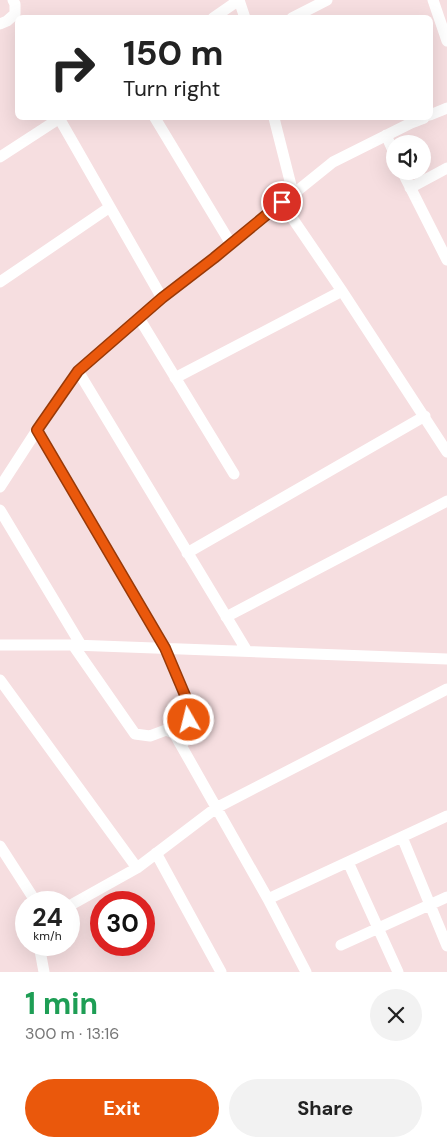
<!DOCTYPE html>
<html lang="en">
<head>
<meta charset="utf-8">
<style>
	body { margin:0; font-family:"DM Sans",sans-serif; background:#f2f2f2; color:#222; height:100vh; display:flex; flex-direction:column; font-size:19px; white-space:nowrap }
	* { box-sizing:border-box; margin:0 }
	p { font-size:16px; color:#767676 }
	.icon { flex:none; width:28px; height:28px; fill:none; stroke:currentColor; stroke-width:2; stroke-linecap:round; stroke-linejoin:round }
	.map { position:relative; height:972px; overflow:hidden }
	.sheet { display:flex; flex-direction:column; background:#fff; flex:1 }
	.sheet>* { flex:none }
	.banner { position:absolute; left:15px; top:15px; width:418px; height:105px; border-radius:8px; box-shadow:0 5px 20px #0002; background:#fff; color:#222; overflow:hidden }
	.buttons { position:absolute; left:386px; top:135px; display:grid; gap:10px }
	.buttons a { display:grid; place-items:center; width:45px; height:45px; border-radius:50%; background:#fff; box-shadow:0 5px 20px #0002; font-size:25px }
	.speed { position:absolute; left:15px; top:891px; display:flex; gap:10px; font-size:25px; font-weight:700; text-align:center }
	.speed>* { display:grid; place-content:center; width:65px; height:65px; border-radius:50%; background:#fff; box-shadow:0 5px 20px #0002; line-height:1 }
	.speed small { font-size:12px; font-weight:400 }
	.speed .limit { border:8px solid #d22; background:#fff; color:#111 }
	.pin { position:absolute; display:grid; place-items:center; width:42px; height:42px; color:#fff; margin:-21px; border:2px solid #fff; border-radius:50%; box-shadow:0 1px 5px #0007 }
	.me { position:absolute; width:55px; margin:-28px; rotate:352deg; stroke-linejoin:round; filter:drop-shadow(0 0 4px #0008) }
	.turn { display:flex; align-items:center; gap:18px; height:105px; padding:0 25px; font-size:22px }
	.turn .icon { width:65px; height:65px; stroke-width:2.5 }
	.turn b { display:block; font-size:35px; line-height:42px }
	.round { display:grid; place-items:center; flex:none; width:52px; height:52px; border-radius:26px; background:#f2f2f2 }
	.summary { display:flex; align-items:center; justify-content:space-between; height:85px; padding:0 25px }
	h1 { font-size:30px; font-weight:700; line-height:38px; color:#1e9e55 }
	.button { display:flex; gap:10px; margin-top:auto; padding:10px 25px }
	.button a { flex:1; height:58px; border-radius:30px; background:#ea580c; color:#fff; font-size:20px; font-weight:700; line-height:58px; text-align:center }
	.button a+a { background:#f2f2f2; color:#222 }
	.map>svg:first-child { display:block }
</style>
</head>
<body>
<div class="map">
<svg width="447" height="972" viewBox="0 0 447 972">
	<rect width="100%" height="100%" fill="#f6dee0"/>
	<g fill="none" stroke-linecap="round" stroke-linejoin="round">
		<path stroke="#fff" stroke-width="11" d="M239 0 245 18
			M433 0 447 41
			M213 18 239 0
			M292 18 327 0
			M0 24 7 21 15 14V4L13 0
			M430 115 447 108
			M59 118 162 298
			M155 118 231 244
			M274 118 293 193
			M386 135 395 155
			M0 157 60 118
			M402 171 447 260
			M410 188 447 168
			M282 203 342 291 447 452
			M0 282 110 207
			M139 318 234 474
			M78 371 247 651
			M175 378 342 291
			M37 430 165 648 187 700 189 720 182 746
			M0 487 37 430 78 371 162 298 214 258 333 162 411 123 424 118
			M0 510 81 645
			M187 553 425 416
			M226 617 447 501
			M0 645H73L447 659
			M73 645 135 734 150 736 166 730 174 733 268 899 306 972
			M0 680 137 868
			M402 837 447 946
			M0 846 36 902
			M156 853 221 972
			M348 862 398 972
			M268 899 447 816
			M69 906 137 868 216 808 447 689
			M39 945 44 972
			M341 945 447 897"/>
	</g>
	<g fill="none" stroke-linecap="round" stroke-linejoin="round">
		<g stroke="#983908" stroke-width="12">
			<path id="route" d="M189 720 187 700 165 648 37 430 78 371 162 298 214 258 282 202"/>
		</g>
		<use href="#route" stroke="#ea580c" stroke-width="9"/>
	</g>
</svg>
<div class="buttons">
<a><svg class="icon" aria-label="sound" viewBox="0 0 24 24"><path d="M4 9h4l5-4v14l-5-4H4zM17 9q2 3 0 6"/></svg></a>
</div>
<div class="speed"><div>24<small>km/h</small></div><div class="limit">30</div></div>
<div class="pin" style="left:282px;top:202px;background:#d93025"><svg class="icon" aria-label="arrive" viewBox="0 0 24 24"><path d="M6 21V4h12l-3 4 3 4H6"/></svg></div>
<svg class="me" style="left:189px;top:720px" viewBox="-20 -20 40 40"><circle r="17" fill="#ea580c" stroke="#fff" stroke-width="3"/><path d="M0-11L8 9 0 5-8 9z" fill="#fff"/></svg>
<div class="banner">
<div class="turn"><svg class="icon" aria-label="right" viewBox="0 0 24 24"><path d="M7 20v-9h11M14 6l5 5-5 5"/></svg><div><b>150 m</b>Turn right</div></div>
</div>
</div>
<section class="sheet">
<div class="summary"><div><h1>1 min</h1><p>300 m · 13:16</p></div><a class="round"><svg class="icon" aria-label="close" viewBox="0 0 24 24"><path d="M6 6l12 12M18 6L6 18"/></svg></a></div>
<div class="button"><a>Exit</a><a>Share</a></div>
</section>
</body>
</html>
